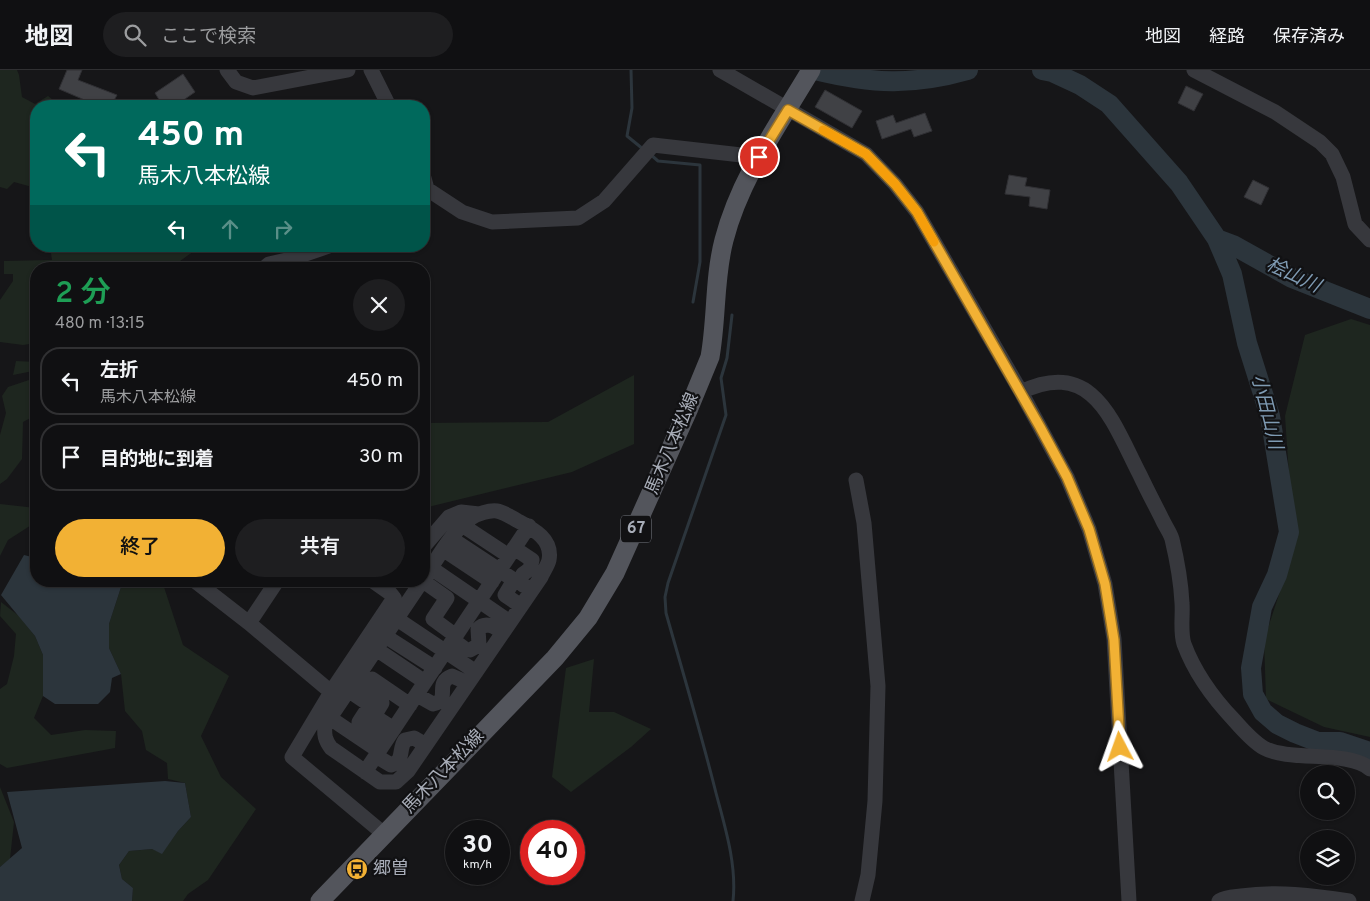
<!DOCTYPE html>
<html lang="ja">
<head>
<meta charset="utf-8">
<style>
	body { margin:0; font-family:Overpass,"Noto Sans JP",sans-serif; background:#1e1e20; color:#f1f3f6; height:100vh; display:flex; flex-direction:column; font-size:19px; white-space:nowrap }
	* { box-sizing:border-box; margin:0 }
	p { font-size:16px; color:#9c9d9f }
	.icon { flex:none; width:28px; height:28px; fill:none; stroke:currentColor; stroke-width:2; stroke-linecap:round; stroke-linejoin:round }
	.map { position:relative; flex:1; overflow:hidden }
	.drawer { position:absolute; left:30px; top:192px; width:400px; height:325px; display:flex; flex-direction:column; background:#101012; border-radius:20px; box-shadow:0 1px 4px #0004,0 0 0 1px #303032 }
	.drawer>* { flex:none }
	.top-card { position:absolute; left:30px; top:30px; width:400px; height:152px; border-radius:20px; box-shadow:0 1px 4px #0004,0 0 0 1px #303032; background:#00695c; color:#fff; overflow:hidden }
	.tools { position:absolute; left:1300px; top:695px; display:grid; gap:10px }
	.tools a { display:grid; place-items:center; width:55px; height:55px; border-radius:50%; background:#101012; box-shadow:0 1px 4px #0004,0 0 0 1px #303032; font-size:25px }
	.speed { position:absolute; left:445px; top:750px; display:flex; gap:10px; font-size:25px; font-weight:700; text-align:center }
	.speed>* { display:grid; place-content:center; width:65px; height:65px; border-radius:50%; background:#101012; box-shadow:0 1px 4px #0004,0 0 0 1px #303032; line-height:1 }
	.speed small { font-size:12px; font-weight:400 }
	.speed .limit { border:8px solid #d22; background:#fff; color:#111 }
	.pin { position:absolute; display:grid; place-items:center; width:42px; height:42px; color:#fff; margin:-21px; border:2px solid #fff; border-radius:50%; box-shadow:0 1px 5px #0007 }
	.me { position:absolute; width:55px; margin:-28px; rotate:356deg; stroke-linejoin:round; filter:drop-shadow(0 0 4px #0008) }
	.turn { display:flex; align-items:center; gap:18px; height:105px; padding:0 25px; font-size:22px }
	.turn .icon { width:65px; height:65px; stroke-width:2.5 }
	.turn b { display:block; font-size:35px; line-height:42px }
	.lanes { display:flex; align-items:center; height:48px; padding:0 25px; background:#0003; justify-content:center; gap:25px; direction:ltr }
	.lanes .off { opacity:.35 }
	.round { display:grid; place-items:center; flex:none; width:52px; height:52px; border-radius:26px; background:#1e1e20 }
	.overview { display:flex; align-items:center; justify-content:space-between; height:85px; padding:0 25px }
	h1 { font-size:30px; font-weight:600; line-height:38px; color:#1e9e55 }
	.action { display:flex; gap:10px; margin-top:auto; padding:10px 25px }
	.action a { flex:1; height:58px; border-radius:30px; background:#f2b134; color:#111; font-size:20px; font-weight:600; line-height:58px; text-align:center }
	.action a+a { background:#1e1e20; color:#f1f3f6 }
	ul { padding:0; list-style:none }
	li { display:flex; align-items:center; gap:15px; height:68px; margin:0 10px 8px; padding:0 15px; border:2px solid #303032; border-radius:20px }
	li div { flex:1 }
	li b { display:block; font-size:19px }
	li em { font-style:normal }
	header { display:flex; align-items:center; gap:30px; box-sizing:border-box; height:70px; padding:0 25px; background:#101012; border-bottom:1px solid #303032 }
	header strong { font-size:24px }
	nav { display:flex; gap:28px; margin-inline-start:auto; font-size:18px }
	.search { width:350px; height:45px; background:#1e1e20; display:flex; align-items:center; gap:12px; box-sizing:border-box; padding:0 18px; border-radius:28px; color:#9c9d9f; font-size:19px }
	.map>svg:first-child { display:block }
</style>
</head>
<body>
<header>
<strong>地図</strong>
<div class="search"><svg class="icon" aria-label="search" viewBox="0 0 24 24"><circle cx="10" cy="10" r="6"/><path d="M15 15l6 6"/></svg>ここで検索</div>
<nav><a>地図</a><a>経路</a><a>保存済み</a></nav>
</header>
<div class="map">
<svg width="1370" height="831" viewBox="0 0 1370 831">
	<rect width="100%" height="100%" fill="#161618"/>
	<path fill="#1e261f" d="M0 0H17L19 5 22 27 35 34 48 26 61 36H36V118L14 112 7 119 0 117Z
		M50 176H96L100 180 108 176H201L180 191 162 192 155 199H36V273L23 275 0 272V230L13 211V204H4V191L52 190Z
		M1351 249 1370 255V667L1324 657 1266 629 1264 570 1294 479 1285 346 1305 265Z
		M16 291 36 292V345L23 352 22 389 7 409 0 414V365L6 343 2 326 8 317 35 308 33 301 13 305Z
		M634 305V374L572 402 424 438V353L548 352Z
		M0 434 36 438V452L8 470 0 486Z
		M123 511H164L163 514 183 575 229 606 201 666 221 707 256 739 208 810 188 824 183 831H132L133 818 122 809 119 795 129 781 152 779 162 783 178 761 191 747 185 713 168 709 167 693 146 680 142 661 125 641 121 604 109 578V554Z
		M1 532 19 546 35 566 43 585V626L34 648 51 665 85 660 116 661 115 678 7 698 0 694V619L7 614 14 586 16 564 0 546Z
		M594 589 589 642H614L651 659 631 677 571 722 552 707 566 598Z
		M0 717 14 752 10 789 0 797Z"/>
	<path fill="#2c353c" d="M24 485 36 488V511H123L109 554V578L121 604 112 608 110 622 98 634H55L43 626V585L35 566 1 525Z
		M165 711 185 713 191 747 178 761 162 784 152 779 129 781 119 795 122 809 133 818 132 831H0V797L22 778 7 722Z"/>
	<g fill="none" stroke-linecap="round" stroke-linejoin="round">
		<path stroke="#2c353c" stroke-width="3" d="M631 0 632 38 627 66 643 79
			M650 84 658 91 700 95V192L693 232
			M732 245 727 288 721 308 726 345 668 513 665 527 666 543C683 603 701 663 716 723 725 757 737 795 733 831"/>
		<path stroke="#2c353c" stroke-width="20" d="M815 0C872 14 912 16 968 0
			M1042 0 1052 2 1080 15 1109 34 1179 113 1217 169 1232 204 1247 273 1270 346 1289 462 1277 505 1262 537 1251 598 1253 624 1263 642 1277 654 1295 663 1318 672H1340L1370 682
			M1217 169 1233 175 1292 208 1370 239"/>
	</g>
	<path fill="#404145" stroke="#303034" d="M67 0H82L78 10 117 25 111 36H107L95 30 94 34 59 19Z
		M183 4 195 22 175 36H163L155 23Z
		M1186 16 1203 24 1194 41 1178 33Z
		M825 20 862 41 852 58 815 37Z
		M925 43 932 61 914 67 911 59 882 69 876 51 893 45 896 53Z
		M1009 105 1027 108 1025 116 1050 120 1047 139 1029 136 1030 127 1005 124Z
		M1253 110 1269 118 1261 135 1244 127Z"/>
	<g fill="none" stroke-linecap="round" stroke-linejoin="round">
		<path stroke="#37383d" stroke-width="15" d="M227 0 236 12 253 18 348 0
			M371 0 389 36
			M720 0 866 84 895 114 917 142 1021 322 1067 407 1089 459 1105 514 1114 569 1129 831
			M1194 0 1275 42 1320 72 1332 84 1343 107 1355 154 1370 170
			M424 108 427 119 462 142 492 152 578 148 604 131 653 75 759 87
			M263 199 269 194 291 189 329 176
			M1021 322C1094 287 1113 353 1140 405 1147 420 1155 435 1162 449 1165 456 1170 462 1172 469 1177 490 1181 512 1182 533 1183 546 1180 562 1184 574 1194 601 1214 629 1234 650 1241 658 1255 673 1264 678 1289 692 1350 680 1370 699
			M856 410 864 453 878 616 875 731 868 805 862 831
			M462 455 509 486
			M452 469 514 510 505 525 521 536
			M424 476 449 447 461 442 479 444
			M514 478 532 490 530 499 523 504 520 510 523 515 531 519
			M444 480 492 512
			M431 498 510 552
			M195 511 249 553 331 622
			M373 511 390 523 394 528 331 622 292 687 384 764
			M422 511 325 655C324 665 325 670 331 678L380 712H396L408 701 541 507C543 502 548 495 549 490 553 469 533 459 518 451 511 447 504 442 497 441 489 440 477 444 471 448 455 457 434 493 424 509
			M423 511 447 528 433 549 456 566
			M397 549 476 602
			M249 553 277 511
			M385 566 435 598
			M453 570 465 579 470 580 479 575 478 559C486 551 495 557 503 562
			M376 579 425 612
			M356 609 381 627 382 633 374 646 394 659
			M372 609 410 635
			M348 620 370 635 359 652 386 670
			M417 625 433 634C452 630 433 613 452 606L468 613
			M330 648 379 681
			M376 686 391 695C405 691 398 680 405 670L414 668 426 675
			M365 702 529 456
			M1219 831C1226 827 1233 827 1241 826 1277 821 1313 825 1349 831"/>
		<path stroke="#53555c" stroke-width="19" d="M320 831 555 588 588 548 615 503 689 338 710 287C717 248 714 208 724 170 740 108 779 54 811 0"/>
	</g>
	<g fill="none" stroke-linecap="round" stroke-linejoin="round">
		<g stroke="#9d7322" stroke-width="12">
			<path id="route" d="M759 87 788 40 866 84 895 114 917 142 1040 357 1067 407 1089 459 1105 514 1114 570 1120 677"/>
		</g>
		<use href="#route" stroke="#f2b134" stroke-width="9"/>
		<path stroke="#f59e0b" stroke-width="9" d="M823 60 866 84 895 114 917 142 934 172"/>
	</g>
	<defs>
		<g id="bus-disc" transform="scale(1.125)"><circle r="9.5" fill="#f2b134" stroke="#111113"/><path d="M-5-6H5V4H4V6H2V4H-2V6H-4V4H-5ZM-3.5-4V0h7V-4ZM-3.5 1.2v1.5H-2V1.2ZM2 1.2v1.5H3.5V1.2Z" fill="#111"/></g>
	</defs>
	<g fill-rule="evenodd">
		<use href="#bus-disc" x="357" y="799"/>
	</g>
	<g text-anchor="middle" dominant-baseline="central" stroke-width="4.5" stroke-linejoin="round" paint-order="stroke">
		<rect fill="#111113" stroke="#7b7e86" stroke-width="1" x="621" y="445.5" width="30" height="27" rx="4"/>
		<g font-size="16" font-weight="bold" fill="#a8adb8">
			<text x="636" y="459">67</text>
		</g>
		<g font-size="18" fill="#a8adb8" stroke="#111113">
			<text transform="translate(673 374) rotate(-67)">馬木八本松線</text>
			<text transform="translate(444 702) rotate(-46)">馬木八本松線</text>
		</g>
		<g font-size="18" fill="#a8adb8" stroke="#111113" text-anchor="start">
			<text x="373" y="799">郷曽</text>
		</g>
		<g font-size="19" font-style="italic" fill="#7f9bb3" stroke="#111113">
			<text transform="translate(1293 206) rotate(25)">桧山川</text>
			<text transform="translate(1266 342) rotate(76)">小田山川</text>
		</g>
	</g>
</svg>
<div class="tools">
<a><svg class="icon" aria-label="search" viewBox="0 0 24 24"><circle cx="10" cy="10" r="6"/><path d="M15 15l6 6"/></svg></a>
<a><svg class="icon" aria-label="layers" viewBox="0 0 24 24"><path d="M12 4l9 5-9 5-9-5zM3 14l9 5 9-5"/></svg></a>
</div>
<div class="speed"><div>30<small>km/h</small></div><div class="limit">40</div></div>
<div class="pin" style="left:759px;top:87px;background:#d93025"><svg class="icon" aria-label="arrive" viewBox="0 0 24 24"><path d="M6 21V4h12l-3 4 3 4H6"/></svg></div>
<svg class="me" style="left:1120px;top:677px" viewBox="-20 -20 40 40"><path d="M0-17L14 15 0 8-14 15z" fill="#f2b134" stroke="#fff" stroke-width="4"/></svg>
<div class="top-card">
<div class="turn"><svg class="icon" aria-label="left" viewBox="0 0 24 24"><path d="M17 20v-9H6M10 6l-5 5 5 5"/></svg><div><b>450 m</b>馬木八本松線</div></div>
<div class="lanes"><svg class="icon" aria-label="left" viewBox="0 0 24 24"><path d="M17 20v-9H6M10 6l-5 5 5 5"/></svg><svg class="icon off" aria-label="ahead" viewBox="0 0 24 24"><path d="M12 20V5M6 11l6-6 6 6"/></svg><svg class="icon off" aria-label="right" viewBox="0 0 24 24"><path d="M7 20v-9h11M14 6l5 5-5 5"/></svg></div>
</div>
<section class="drawer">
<div class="overview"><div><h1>2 分</h1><p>480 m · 13:15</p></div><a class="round"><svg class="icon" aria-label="close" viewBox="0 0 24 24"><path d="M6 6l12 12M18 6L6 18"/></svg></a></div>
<ul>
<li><svg class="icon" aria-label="left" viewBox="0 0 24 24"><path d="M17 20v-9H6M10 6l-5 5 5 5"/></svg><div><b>左折</b><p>馬木八本松線</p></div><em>450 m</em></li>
<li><svg class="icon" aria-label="arrive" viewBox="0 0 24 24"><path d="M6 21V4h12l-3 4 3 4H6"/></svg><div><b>目的地に到着</b></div><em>30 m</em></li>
</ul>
<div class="action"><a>終了</a><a>共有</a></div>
</section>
</div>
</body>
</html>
